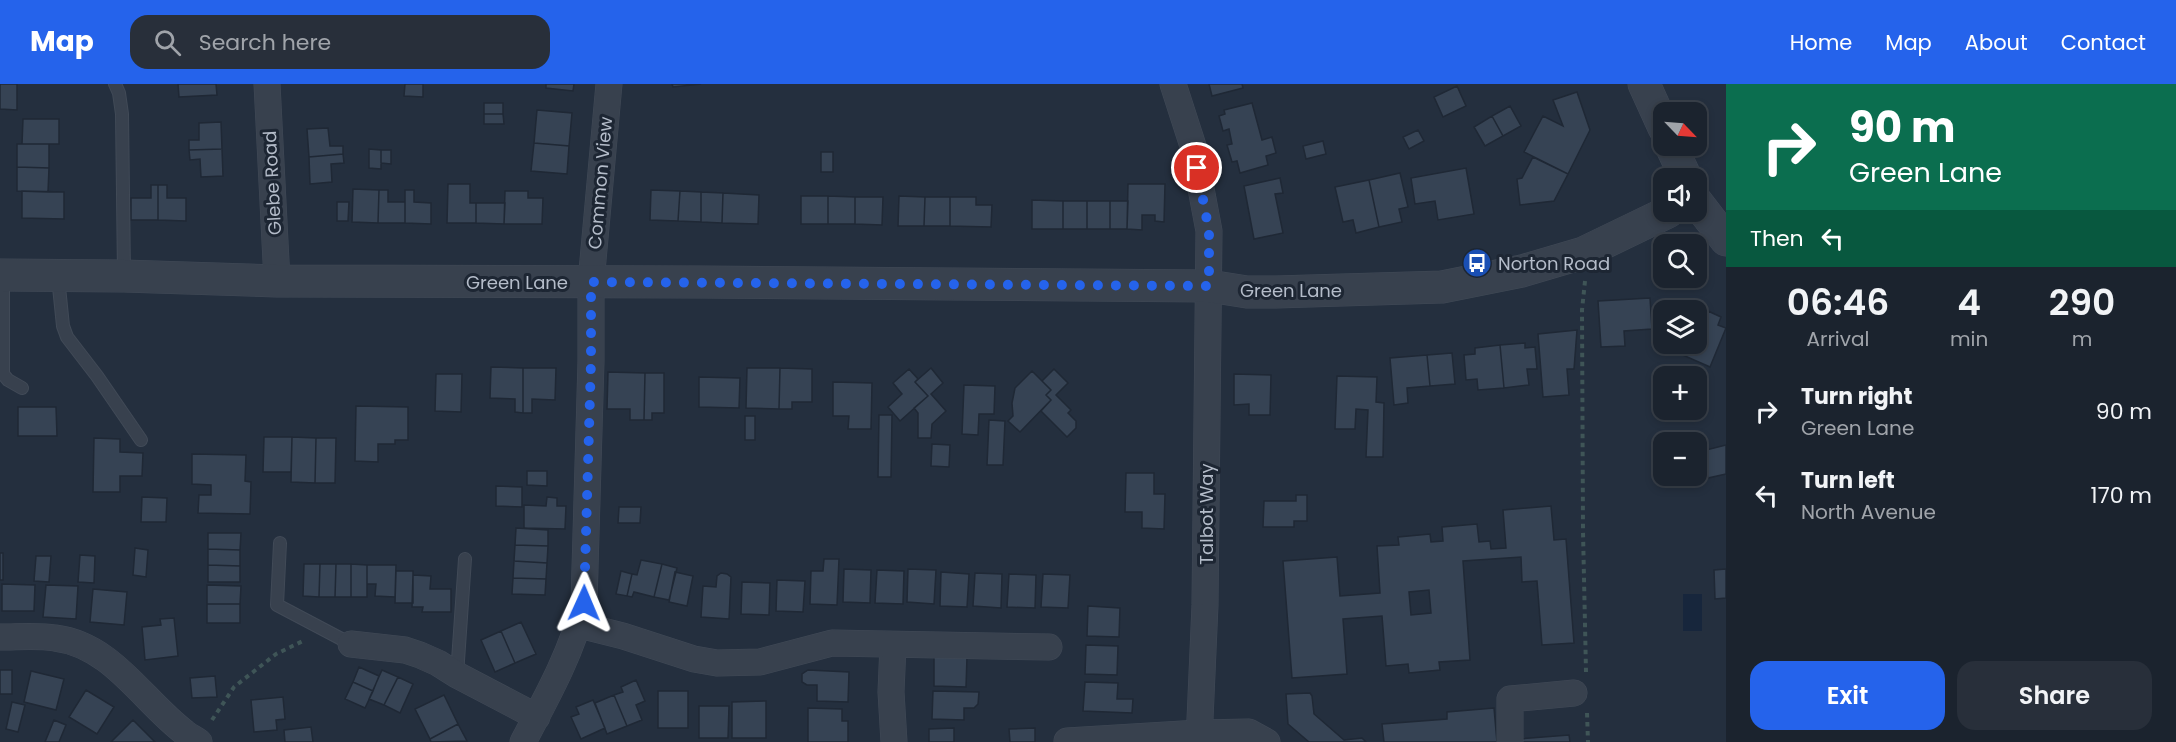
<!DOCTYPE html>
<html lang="en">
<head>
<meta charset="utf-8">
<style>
	body { margin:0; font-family:Poppins,sans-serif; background:#282f3a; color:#f1f3f6; height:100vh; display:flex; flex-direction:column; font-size:22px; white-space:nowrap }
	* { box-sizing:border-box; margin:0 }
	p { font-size:20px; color:#a0a4aa }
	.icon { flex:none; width:33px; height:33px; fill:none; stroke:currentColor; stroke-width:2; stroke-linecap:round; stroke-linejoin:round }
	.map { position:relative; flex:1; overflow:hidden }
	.panel { display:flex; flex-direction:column; background:#1b232e; width:450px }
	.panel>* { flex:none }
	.banner { background:#0b6e4f; color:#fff; overflow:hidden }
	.needle { width:39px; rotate:115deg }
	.tools { position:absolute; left:1653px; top:18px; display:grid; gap:12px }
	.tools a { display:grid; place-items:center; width:54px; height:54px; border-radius:12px; background:#1b232e; box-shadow:0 3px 9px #0003,0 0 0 2px #39404a; font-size:30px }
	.pin { position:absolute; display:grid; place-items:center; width:51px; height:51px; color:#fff; margin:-26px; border:3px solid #fff; border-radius:50%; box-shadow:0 2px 6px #0007 }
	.me { position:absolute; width:66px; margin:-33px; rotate:1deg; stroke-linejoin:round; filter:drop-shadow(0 0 4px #0008) }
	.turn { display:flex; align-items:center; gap:21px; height:126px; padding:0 24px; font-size:27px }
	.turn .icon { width:78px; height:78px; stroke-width:2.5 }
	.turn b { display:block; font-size:42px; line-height:51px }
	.then { display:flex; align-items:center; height:57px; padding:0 24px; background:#0003; gap:12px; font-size:22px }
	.eta { display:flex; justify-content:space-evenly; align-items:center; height:102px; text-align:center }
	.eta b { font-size:36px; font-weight:600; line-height:42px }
	.action { display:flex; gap:12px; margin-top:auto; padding:12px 24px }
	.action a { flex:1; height:69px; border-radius:18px; background:#2563eb; color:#fff; font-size:24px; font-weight:600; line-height:69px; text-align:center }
	.action a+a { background:#282f3a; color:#f1f3f6 }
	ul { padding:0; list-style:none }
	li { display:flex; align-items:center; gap:18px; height:84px; padding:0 24px }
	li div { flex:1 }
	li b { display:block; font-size:22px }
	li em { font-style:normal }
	header { display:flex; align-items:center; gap:36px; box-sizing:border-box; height:84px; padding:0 30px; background:#2563eb; color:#fff }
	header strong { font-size:28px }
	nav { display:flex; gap:33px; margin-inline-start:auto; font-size:21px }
	.search { width:420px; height:54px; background:#282f3a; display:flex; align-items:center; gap:15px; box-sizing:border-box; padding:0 21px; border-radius:18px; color:#a0a4aa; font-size:22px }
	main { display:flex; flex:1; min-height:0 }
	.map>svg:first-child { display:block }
</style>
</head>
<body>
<header>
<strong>Map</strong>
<div class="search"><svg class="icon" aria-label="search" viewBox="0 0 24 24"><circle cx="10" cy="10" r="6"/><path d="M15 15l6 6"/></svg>Search here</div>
<nav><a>Home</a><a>Map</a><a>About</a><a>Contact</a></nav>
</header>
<main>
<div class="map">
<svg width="1726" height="658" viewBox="0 0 1726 658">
	<rect width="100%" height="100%" fill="#242f3e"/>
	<path fill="#17263c" d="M1683 510H1702V547H1683Z"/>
	<path fill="#364354" stroke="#1f2835" stroke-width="1.5" fill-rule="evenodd" d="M0 0H17V26L0 25Z
		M178 0H216L217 11 179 13Z
		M405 0H423V13L404 12Z
		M546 0H574L573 7 546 4Z
		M672 0H701L673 3Z
		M1209 0H1242L1243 4 1212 12Z
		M1457 2 1466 22 1443 33 1434 13Z
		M1577 8 1590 46 1568 90 1524 68 1543 32 1563 42 1553 16Z
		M484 19H503V30H484Z
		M1252 19 1262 56 1272 53 1276 69 1266 72 1268 81 1240 89 1237 77 1232 78 1227 61 1232 60 1229 45 1223 47 1219 32 1225 30 1224 26Z
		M1510 22 1521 42 1503 52 1492 32Z
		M537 26 572 29 569 62 534 59Z
		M484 30H503L504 40H484Z
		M1492 32 1503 52 1485 62 1474 43Z
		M23 35H59V60H22Z
		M221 38 222 65 189 66V56H199V39Z
		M328 44 330 62H343V70L309 73 307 45Z
		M1418 46 1424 57 1409 65 1403 53Z
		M1323 57 1326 70 1306 75 1303 62Z
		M534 59 569 62 567 90 531 87Z
		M17 60H49V84L17 83Z
		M222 65 223 92 201 93 200 75 190 76 189 66Z
		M369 65 381 66V85L369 84Z
		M381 66H391V80L381 79Z
		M821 68H833V88H821Z
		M343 70 344 79 331 80 332 98 310 100 309 73Z
		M1533 73 1568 90 1554 117 1520 121 1517 95 1522 94Z
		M17 83 49 84 48 108 17 107Z
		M1466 84 1474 130 1438 136 1435 117 1415 120 1411 94Z
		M1400 89 1408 123 1399 125 1402 138 1379 143 1369 96Z
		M1280 94 1283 109 1275 110 1283 149 1254 155 1244 102Z
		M1369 96 1379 143 1356 149 1353 136 1343 138 1335 103Z
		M448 100H470V119H476V139H447Z
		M1128 100H1165L1164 138 1155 137V131H1142V146L1127 145Z
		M151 101H158V136H131V114H151Z
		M158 101H167V114H186V137L158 136Z
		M353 105 379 106 378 139 352 138Z
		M379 106H388V118H405V139H378Z
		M405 106H414V118L431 119V140L405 139Z
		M651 106 680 107 678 137 650 136Z
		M22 107 64 108V135L22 134Z
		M505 107H528V114H543L542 140H504Z
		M680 107 701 108V138L678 137Z
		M701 108 723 109 722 139 701 138Z
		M723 109 759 111 758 140 722 139Z
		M801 112H828V140H801Z
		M828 112 855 113V140H828Z
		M899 112 925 113 924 142H898Z
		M855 113H883L882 141 855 140Z
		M925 113H950V142H924Z
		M950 113H976V121H992L991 143 950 142Z
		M1032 116 1063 117V145H1032Z
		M1063 117H1087V145H1063Z
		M1087 117H1110V145H1087Z
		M1110 117H1128L1127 145H1110Z
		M337 118H349L348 137H337Z
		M476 119H505L504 140 476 139Z
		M1650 214 1652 245 1624 247 1625 262 1601 263 1598 217Z
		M1708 227 1721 233 1718 241 1726 244 1710 283 1669 265 1672 260H1696V232L1705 235Z
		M1577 246 1574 285H1567L1569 311 1543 313 1538 250Z
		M1525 259V264L1535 263 1537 285H1527L1529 301 1504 304 1500 261Z
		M1500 261 1504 304 1478 306 1477 295 1466 296 1464 271 1475 270V264Z
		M1452 269 1455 300 1430 302 1427 271Z
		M1427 271 1430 302 1407 304 1408 319 1394 321 1390 274Z
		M491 283 523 284V329L515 328V315L490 314Z
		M523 284H556L555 316 532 315V329H523Z
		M747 284H780L779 325 746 324Z
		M780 284 812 285V318H792V325H779Z
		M931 284 943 299 931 310 946 327 932 340 931 354H918V329L914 324 928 312 915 298Z
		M909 285 918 295 915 298 928 312 900 337 888 323 902 310 893 299Z
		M1054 285 1068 299 1056 311 1071 326 1068 329 1076 337V344L1067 353 1041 327 1051 316 1046 311 1051 306 1042 297Z
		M1032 287 1051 306 1046 311 1051 316 1020 348 1008 337 1013 332 1012 319 1015 304Z
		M608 288 645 289 644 336H630V325H607Z
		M645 289H664V329H652V336H644Z
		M436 290H462L461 328 435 327Z
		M1234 290 1271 291 1270 331H1249V320L1234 321Z
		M1337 292 1377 293 1376 318 1384 319 1383 373H1366L1368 326 1356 325 1355 345H1335Z
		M699 293 740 294 739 324 699 323Z
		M833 298 872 299 871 345H848L849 332H833Z
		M964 301 995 302 994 330H979L978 351 962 350Z
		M356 322 408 323V356H395V360H378V378L355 377Z
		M18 323H56L57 352H18Z
		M879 331H892L891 393H878Z
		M745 332H755V356H745Z
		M989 336 1005 337 1003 381H987Z
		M264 353H292L291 388H263Z
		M292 353 316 354 315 399 291 398Z
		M94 354 120 355V368L143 369 142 392H120V408H93Z
		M316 354H336L335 399H315Z
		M932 360 950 361 949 383 931 382Z
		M1726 361V390L1708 394 1702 367Z
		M192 370 246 371 245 397 251 398 250 430 198 429 199 411H211V401L192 400Z
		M527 387H547V402L527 401Z
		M1126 389H1154V410H1165L1164 445 1142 444V428H1125Z
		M496 402 522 403V423L496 422Z
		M1296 411H1307V437H1294V443H1263L1264 417H1296Z
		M142 413 167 414 166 438H141Z
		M547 413 557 414V422H566L565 445 524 444V421L546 422Z
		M1551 422 1554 456 1566 455 1574 559 1542 561 1537 497 1522 498 1521 473 1463 477 1470 576 1439 578 1440 586 1409 589 1408 580 1386 582 1382 532 1343 535 1347 590 1292 594 1283 477 1337 473 1340 512 1380 509 1377 462 1399 461 1398 453 1430 450 1431 458 1443 457 1442 443 1477 440 1479 458 1490 457 1491 465 1506 464 1503 426ZM1429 506 1431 529 1411 531 1409 508Z
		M619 423H641L640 439H618Z
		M516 444 548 446V462L515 461Z
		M208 449H241L240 466 208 465Z
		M515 461 548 462 547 479 514 477Z
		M135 464 148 466 146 493 133 491Z
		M208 465 240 466V482L208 481Z
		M0 469H3V496H0Z
		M80 471 95 472 94 499 78 498Z
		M36 472H51L49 498 34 497Z
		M824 475H839L837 521 810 520 811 487H823Z
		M641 476 662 480 654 513 634 508 632 513 627 512 632 490 637 491Z
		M514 477 547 479 546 495 513 494Z
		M304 480H320L319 513 303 512Z
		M320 480H336L335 513H319Z
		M336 480H351V513H335Z
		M351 480 367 481V513H351Z
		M662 480 677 484 669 516 654 513Z
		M208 481 240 482V498H208Z
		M367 481H396L395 513 375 512 376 500H367Z
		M844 485 871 486 870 519 843 518Z
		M908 485 936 486 934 520 907 518Z
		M1726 485V514L1715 515 1714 486Z
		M877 486 904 487 903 520 875 519Z
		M396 487H413V519H395Z
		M621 487 632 490 627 512 616 510Z
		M675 488 693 492 687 522 669 518Z
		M941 488 969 490 967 523 940 522Z
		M721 489 727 490 731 493 729 535 701 533 703 502 716 503 717 492Z
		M975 489 1002 490 1001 524 973 522Z
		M1009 490 1036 491 1035 524 1007 523Z
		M1043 490 1070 491 1068 524 1041 523Z
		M413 491 431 492 430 505H451V528H422L423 523H412Z
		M513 494 546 495 545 511 512 510Z
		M777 496 805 497 803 528 776 527Z
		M742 498 770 499 769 531 741 530Z
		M2 500 35 501 34 527H2Z
		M46 501 78 502 76 535 43 533Z
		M207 501 241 502 240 520H207Z
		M93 505 127 508 124 541 90 538Z
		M207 520H240V539H207Z
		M1088 522 1120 524 1119 553 1087 552Z
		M174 534 178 572 145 576 142 543 161 541 160 535Z
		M521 538 536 570 515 579 501 547Z
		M501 547 515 579 495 588 481 556Z
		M1086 561 1118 562 1117 591 1085 590Z
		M934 573H967L966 603 934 602Z
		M359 583 379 592 373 607 353 598Z
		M0 586H12V610H0Z
		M382 586 398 593 384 621 369 615Z
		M808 586 849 588 848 618 817 617V601H807L802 598V590Z
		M31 587 64 595 56 626 24 618Z
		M215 592 217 613 192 614 190 594Z
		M398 593 413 600 400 629 384 621Z
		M636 596 645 617 636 621 642 636 627 642 614 611 623 608 621 603Z
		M353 598 373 607 365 624 345 615Z
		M1085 598 1118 599 1117 615H1133L1132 629 1083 627Z
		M86 606 114 623 97 650 69 633Z
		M658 607H688V644H658Z
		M933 607 979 608 978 620 974 624H964V636L932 635Z
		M1310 609 1312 612 1314 630 1344 656 1362 654 1366 658H1309L1288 640 1286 610Z
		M444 611 458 640 430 655 415 625Z
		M614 611 627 642 607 650 595 619Z
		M283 613 285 635 276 636 277 646 254 648 251 616Z
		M593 616 605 644 581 655 571 633 579 630 576 623Z
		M766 617V654H732V618Z
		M12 618 25 621 18 648 6 645Z
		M699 622H729L728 654H699Z
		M808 624 842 625V637H848V658H808Z
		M1494 624 1497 658H1384L1382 640 1447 635V628Z
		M54 636 66 641 59 658H45Z
		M133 636 155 658H111Z
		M458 640 467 657 431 658 430 655Z
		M311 643 313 658H285L284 646Z
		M954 644V658H929V645Z
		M1035 644V658H1010L1009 645Z
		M1569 651 1570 658H1519V655Z"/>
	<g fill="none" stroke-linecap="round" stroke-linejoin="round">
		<g stroke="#414a57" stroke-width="14">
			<path id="service" d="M115 0 119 9 122 30 124 190
				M3 192V290L8 296 22 304
				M58 193 63 242 67 253 97 292 141 356
				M280 459 277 521 351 560
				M457 591 465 475"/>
		</g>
		<g stroke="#414a57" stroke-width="27">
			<path id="minor" d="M267 0 277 197
				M1173 0 1193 62 1209 147 1205 521 1199 658
				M579 541 623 552 694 575 717 579 760 578 832 559 1049 563
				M0 553C18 553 38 551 55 554 112 561 142 616 184 648 188 652 194 654 199 658
				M351 560 405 566 420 571 438 579 457 591 537 633
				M893 561 891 608 894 658
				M1067 657 1199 649 1249 648 1267 658
				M523 658C547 613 572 568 584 519L591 277V198L609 0
				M1510 658V615L1574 609"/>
		</g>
		<g stroke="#414a57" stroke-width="33">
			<path id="tertiary" d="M1644 0 1664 44
				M1671 62 1686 94
				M1696 117 1726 156
				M0 191 124 192 277 197 699 198 1209 202 1247 208H1276L1442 203 1522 187 1583 169 1668 128"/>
		</g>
		<path stroke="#3f5557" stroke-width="4" stroke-dasharray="4.5 4.5" stroke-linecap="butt" d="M1585 197 1582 226 1583 447 1586 588
			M1587 629 1588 658
			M212 636 234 603 276 570 303 557"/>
		<use href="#service" stroke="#38414e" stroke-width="12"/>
		<use href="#minor" stroke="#38414e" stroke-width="26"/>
		<use href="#tertiary" stroke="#38414e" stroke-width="32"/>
	</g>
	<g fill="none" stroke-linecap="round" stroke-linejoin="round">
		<path stroke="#2563eb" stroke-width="10" stroke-dasharray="0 18" d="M584 519 591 277V198L1209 202V147L1197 84"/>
	</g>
	<defs>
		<g id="bus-disc" transform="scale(1.5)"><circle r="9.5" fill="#1a4fb4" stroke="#1d2633"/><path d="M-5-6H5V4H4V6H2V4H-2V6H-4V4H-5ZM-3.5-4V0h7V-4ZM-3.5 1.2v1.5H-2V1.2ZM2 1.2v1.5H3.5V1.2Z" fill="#fff"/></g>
	</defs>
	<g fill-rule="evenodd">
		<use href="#bus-disc" x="1477" y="179"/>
	</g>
	<g text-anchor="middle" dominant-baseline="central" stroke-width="6" stroke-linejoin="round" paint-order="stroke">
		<g font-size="18" fill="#b4bcc9" stroke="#1d2633">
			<text transform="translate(272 99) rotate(-93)">Glebe Road</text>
			<text transform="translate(600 99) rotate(-85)">Common View</text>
			<text x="517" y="198">Green Lane</text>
			<text x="1291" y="206">Green Lane</text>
			<text transform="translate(1206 430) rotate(-90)">Talbot Way</text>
		</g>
		<g font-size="18" fill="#b4bcc9" stroke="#1d2633" text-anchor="start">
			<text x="1498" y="179">Norton Road</text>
		</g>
	</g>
</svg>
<div class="tools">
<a><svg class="needle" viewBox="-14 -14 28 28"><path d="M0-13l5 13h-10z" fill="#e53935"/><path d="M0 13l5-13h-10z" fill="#a0a4aa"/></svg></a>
<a><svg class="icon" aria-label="sound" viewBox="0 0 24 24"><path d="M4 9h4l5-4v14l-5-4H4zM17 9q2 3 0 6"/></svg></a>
<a><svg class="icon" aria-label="search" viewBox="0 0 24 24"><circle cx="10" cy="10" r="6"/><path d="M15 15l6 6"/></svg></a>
<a><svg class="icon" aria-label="layers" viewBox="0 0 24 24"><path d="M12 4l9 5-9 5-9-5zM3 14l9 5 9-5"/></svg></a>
<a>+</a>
<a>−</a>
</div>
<div class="pin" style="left:1197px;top:84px;background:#d93025"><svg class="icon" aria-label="arrive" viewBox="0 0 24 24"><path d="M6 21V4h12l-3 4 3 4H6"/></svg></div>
<svg class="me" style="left:584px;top:519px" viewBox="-20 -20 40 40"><path d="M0-17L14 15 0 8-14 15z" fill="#2563eb" stroke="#fff" stroke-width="4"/></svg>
</div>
<section class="panel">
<div class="banner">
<div class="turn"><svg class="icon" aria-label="right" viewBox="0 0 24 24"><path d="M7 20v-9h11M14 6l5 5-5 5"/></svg><div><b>90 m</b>Green Lane</div></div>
<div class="then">Then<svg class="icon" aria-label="left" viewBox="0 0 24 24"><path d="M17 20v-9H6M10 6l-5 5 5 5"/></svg></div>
</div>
<div class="eta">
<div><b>06:46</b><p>Arrival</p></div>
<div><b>4</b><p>min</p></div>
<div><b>290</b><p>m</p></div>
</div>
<ul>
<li><svg class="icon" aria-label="right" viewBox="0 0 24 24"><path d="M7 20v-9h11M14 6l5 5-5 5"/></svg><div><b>Turn right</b><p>Green Lane</p></div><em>90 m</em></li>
<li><svg class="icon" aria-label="left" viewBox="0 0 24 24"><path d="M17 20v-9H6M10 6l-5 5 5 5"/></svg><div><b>Turn left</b><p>North Avenue</p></div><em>170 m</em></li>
</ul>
<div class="action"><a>Exit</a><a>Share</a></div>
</section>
</main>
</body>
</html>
